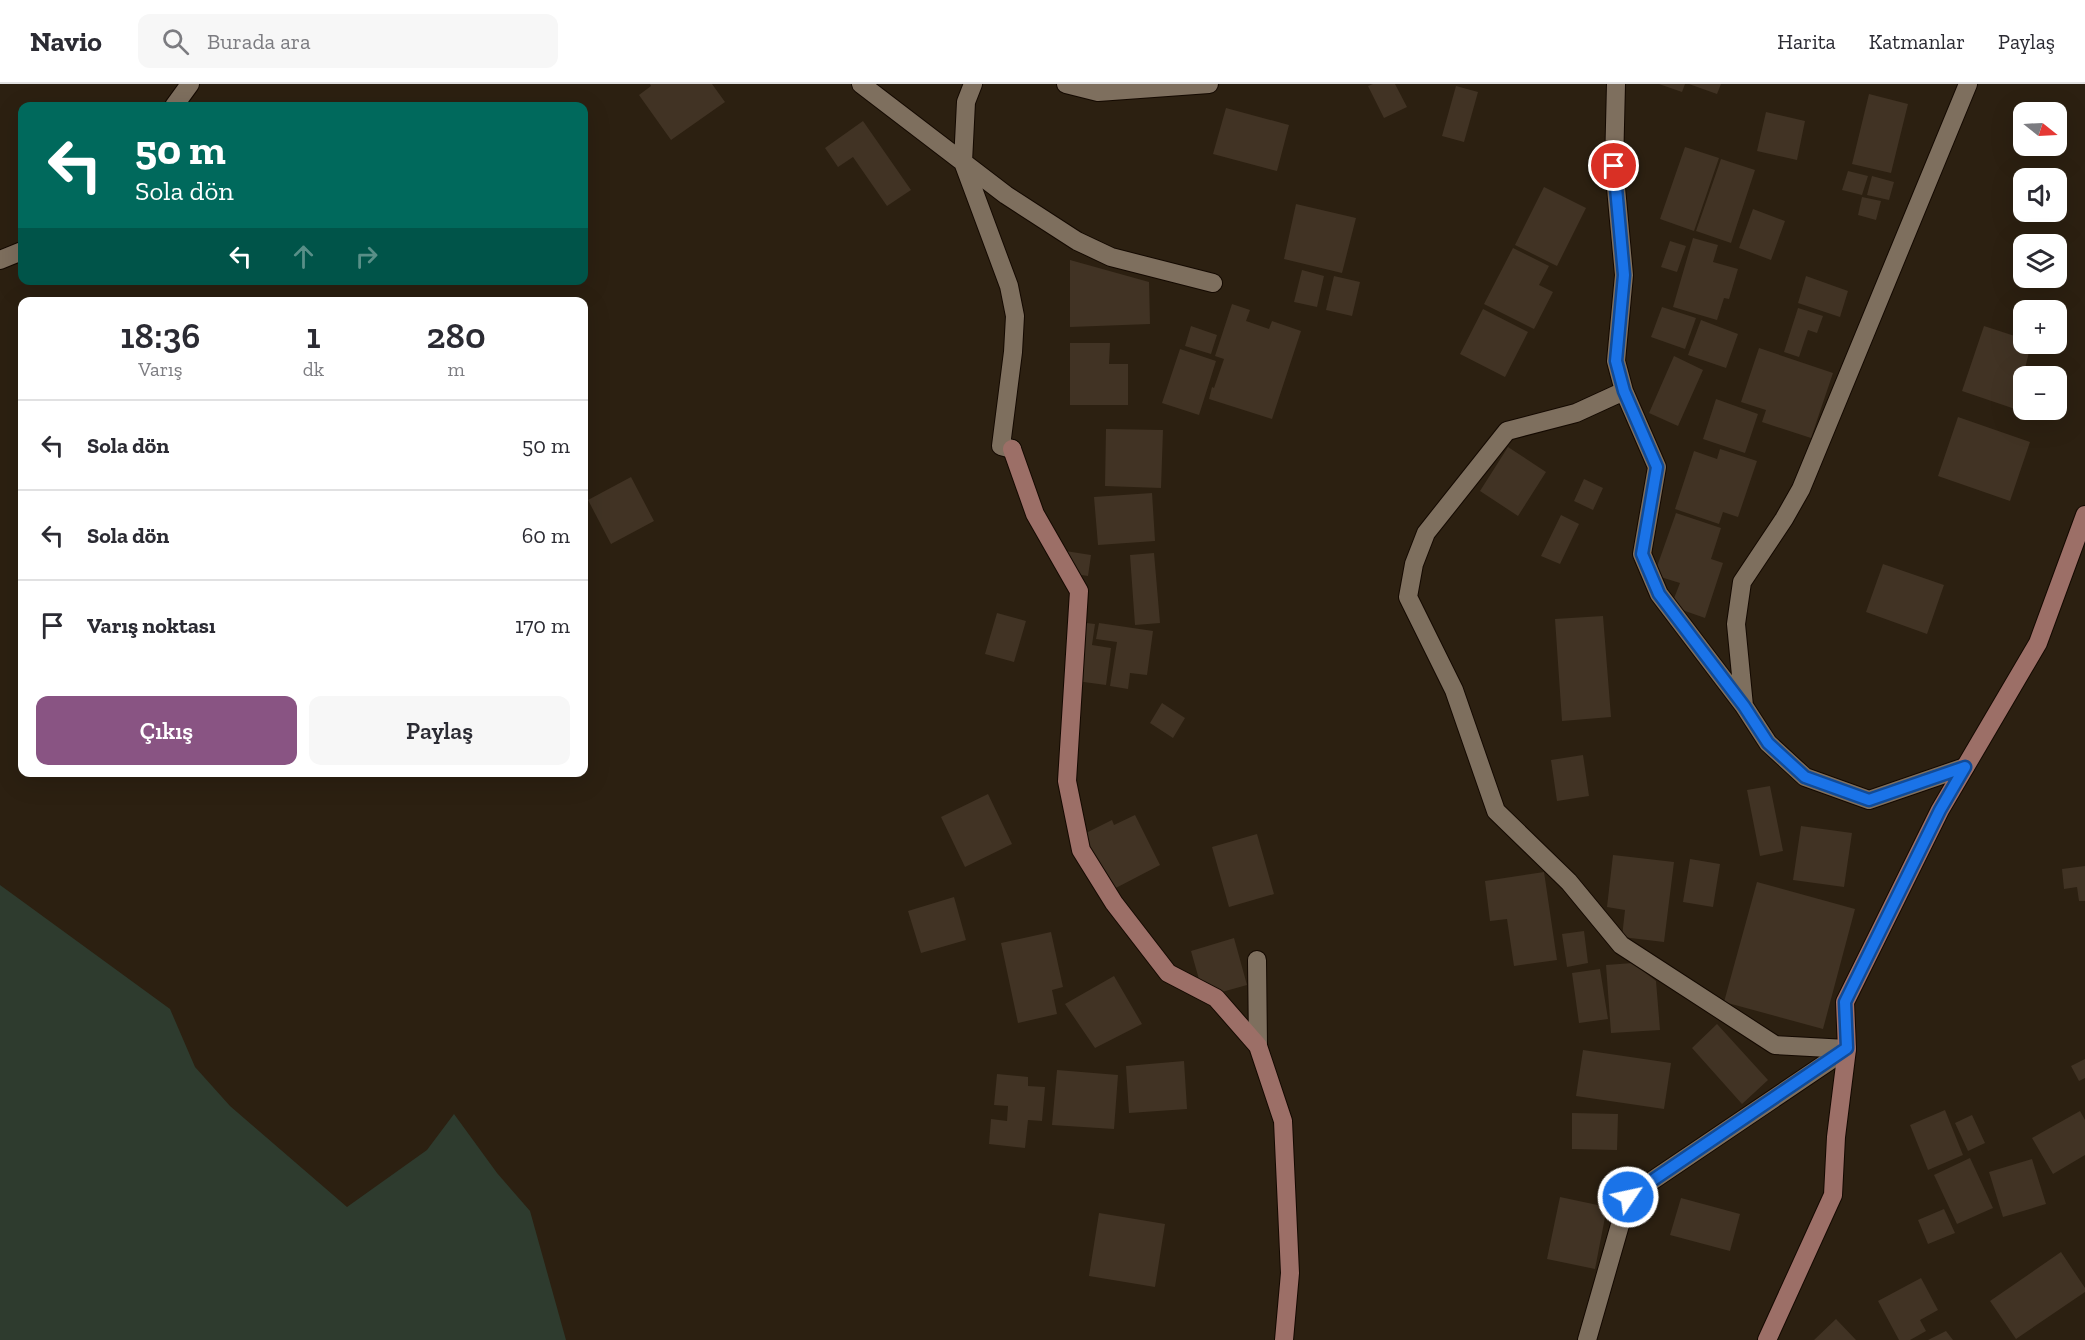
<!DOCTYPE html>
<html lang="tr">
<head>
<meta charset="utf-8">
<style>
	body { margin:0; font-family:"Zilla Slab",serif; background:#f7f7f7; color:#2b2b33; height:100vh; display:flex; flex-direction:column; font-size:22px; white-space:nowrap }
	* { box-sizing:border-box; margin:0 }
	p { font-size:20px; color:#7c7c81 }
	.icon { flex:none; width:33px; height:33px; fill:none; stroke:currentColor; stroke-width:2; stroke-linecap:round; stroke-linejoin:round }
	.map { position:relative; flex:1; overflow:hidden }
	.sheet { position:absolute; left:18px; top:213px; width:570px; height:480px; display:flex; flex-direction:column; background:#fff; border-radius:12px; box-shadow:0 6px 24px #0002 }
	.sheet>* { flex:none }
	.guide { position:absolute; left:18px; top:18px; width:570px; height:183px; border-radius:12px; box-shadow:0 6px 24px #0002; background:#00695c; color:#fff; overflow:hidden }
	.needle { width:39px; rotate:108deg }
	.controls { position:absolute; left:2013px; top:18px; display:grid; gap:12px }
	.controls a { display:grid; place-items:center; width:54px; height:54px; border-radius:12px; background:#fff; box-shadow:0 6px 24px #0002; font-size:30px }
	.pin { position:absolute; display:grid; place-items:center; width:51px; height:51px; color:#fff; margin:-26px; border:3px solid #fff; border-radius:50%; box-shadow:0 2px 6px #0007 }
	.me { position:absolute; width:66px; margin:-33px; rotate:56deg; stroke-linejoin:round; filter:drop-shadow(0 0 4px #0008) }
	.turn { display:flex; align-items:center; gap:21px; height:126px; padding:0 18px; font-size:27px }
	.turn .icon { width:78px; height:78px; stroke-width:2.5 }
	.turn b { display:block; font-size:42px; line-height:51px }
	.lanes { display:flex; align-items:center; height:57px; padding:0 18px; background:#0003; justify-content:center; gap:30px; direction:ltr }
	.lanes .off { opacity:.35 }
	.eta { display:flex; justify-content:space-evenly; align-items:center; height:102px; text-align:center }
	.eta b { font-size:36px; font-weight:600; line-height:42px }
	.cta { display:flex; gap:12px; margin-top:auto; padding:12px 18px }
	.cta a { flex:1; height:69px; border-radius:12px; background:#895483; color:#fff; font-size:24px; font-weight:600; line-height:69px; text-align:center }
	.cta a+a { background:#f7f7f7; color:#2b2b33 }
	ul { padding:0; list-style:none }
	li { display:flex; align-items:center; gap:18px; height:90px; padding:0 18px; border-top:2px solid #e1e1e2 }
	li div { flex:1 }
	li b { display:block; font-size:22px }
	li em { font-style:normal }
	header { display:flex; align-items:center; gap:36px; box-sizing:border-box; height:84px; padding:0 30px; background:#fff; border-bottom:2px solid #e1e1e2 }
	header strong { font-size:28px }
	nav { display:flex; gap:33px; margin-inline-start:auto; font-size:21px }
	.search { width:420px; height:54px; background:#f7f7f7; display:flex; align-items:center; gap:15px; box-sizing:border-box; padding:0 21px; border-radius:12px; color:#7c7c81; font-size:22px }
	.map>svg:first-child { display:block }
</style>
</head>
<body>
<header>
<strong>Navio</strong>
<div class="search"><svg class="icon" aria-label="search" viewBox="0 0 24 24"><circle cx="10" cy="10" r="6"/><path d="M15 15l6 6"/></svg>Burada ara</div>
<nav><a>Harita</a><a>Katmanlar</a><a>Paylaş</a></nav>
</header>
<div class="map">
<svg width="2085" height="1256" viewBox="0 0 2085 1256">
	<rect width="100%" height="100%" fill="#2c2011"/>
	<path fill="#2e3b2e" d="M0 801 170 925 195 983 230 1022 347 1123 427 1066 454 1030 497 1089 530 1127 566 1256H0Z"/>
	<path fill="#413324" d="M650 0H712L725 18 671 56 639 11 651 2Z
		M1373 0H1395L1407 23 1384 34 1368 2Z
		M1659 0H1685L1682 8Z
		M1689 0H1721L1717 10Z
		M1456 2 1478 8 1464 58 1442 52Z
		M1869 10 1908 20 1891 89 1852 80Z
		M1226 24 1289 41 1277 87 1213 70Z
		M1766 28 1805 37 1797 76 1757 67Z
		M863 37 911 106 887 122 853 73 838 83 825 64Z
		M1685 63 1719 74 1694 147 1660 135Z
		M1721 75 1755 86 1731 159 1696 147Z
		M1848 87 1868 92 1862 111 1842 106Z
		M1872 92 1894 98 1889 116 1867 111Z
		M1544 103 1586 124 1557 182 1515 161Z
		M1862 113 1881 117 1876 136 1858 131Z
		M1296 120 1356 134 1342 189 1284 175Z
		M1753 125 1785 137 1771 176 1739 164Z
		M1693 154 1718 161 1713 178 1738 185 1729 215 1724 214 1717 236 1673 223Z
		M1670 157 1686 162 1677 188 1661 183Z
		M1513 164 1549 182 1539 201 1553 208 1534 245 1484 220Z
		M1070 176 1149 198 1150 240 1070 243Z
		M1302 186 1324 192 1317 223 1294 218Z
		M1334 192 1360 198 1352 232 1326 226Z
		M1806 192 1848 207 1840 233 1798 219Z
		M1232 220 1250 226 1246 237 1269 245 1272 237 1301 247 1272 335 1209 315 1212 303 1214 304 1224 275 1215 272Z
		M1662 223 1696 234 1685 265 1651 253Z
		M1798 224 1823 232 1817 249 1808 246 1799 273 1784 268Z
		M1483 225 1528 248 1505 293 1460 270Z
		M1701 236 1738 250 1726 284 1688 271Z
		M1191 242 1217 251 1211 270 1185 262Z
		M1984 242 2024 255V260H2031L2015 325 1962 307Z
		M1070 259H1110L1109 280H1128V321H1070Z
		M1759 264 1833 289 1811 354 1762 338 1766 326 1741 318Z
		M1180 265 1216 277 1199 331 1162 319Z
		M1674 272 1703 286 1678 342 1649 329Z
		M1716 315 1758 330 1745 369 1703 355Z
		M1958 333 2030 358 2010 417 1938 392Z
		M1106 345 1163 346 1161 404 1105 402Z
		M1508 363 1546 388 1518 432 1480 407Z
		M1720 365 1757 377 1738 433 1723 428 1719 440 1675 425 1694 367 1717 375Z
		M631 393 654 437 611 460 588 416Z
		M1584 395 1603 404 1593 426 1574 417Z
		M1152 409 1155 457 1098 461 1094 413Z
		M1676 429 1721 444 1711 475 1723 479 1705 534 1671 522 1680 499 1654 491Z
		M1561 431 1579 440 1560 480 1541 472Z
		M1059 466 1091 471 1088 492 1056 487Z
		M1154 469 1160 539 1135 541 1130 471Z
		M1883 480 1944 501 1927 550 1866 528Z
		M997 529 1026 537 1014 578 985 570Z
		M1603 532 1611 633 1562 637 1555 535Z
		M1078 538 1095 540 1092 561 1111 564 1106 601 1069 596Z
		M1099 539 1153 547 1147 591 1130 589 1128 605 1110 602 1117 558 1096 555Z
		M1162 619 1185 634 1173 654 1150 639Z
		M1583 671 1589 712 1557 717 1551 676Z
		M1770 702 1783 767 1760 772 1747 706Z
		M988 710 1012 760 965 783 941 733Z
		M1135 731 1160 781 1110 807 1082 751 1112 736 1114 741Z
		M1801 742 1852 749 1844 803 1793 796Z
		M1257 750 1274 810 1229 823 1212 763Z
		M1613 771 1674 778 1664 858 1622 853 1625 826 1607 823Z
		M1690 775 1720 780 1713 823 1683 818Z
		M2085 782V817H2079L2077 803 2064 805 2062 785Z
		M1544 788 1557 876 1514 882 1507 835 1490 837 1485 797Z
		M1757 798 1855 825 1823 945 1724 918Z
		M954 813 966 856 921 869 908 827Z
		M1584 847 1588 879 1567 883 1562 850Z
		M1051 848 1063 903 1052 906 1057 930 1018 939 1001 859Z
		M1234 854 1247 901 1204 913 1191 867Z
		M1633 879 1656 897 1660 946 1611 949 1606 881Z
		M1600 885 1608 935 1579 939 1572 889Z
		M1114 892 1142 940 1095 964 1065 920Z
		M1717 940 1768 996 1742 1020 1692 964Z
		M1583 966 1671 979 1664 1025 1576 1012Z
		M2085 975V994L2079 997 2071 982Z
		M1184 977 1187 1025 1129 1029 1126 982Z
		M1057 986 1118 991 1114 1045 1052 1041Z
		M997 990 1028 993V1002L1045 1003 1042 1037 1028 1036 1025 1064 989 1060 991 1035 1007 1037 1008 1022 994 1021Z
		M1945 1026 1963 1071 1928 1086 1910 1041Z
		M2080 1027 2085 1036V1071L2053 1090 2032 1054Z
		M1572 1029 1618 1030 1617 1066 1572 1065Z
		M1972 1031 1985 1059 1968 1067 1955 1039Z
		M1970 1074 1993 1124 1957 1140 1934 1091Z
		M2032 1075 2046 1120 2003 1133 1989 1088Z
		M1560 1113 1607 1123 1595 1185 1547 1175Z
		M1681 1114 1740 1130 1730 1167 1670 1151Z
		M1944 1125 1955 1149 1928 1160 1918 1136Z
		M1099 1129 1165 1140 1155 1203 1089 1192Z
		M2061 1168 2085 1204V1208L2016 1255 1990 1217Z
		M1921 1194 1938 1226 1920 1236 1926 1247 1910 1256H1899L1878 1217Z
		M1836 1235 1856 1256H1814Z
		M1946 1247 1953 1256H1928Z"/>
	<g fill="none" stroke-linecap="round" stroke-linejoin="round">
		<g stroke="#140900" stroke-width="20">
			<path id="street" d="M861 0 1006 111 1077 157 1111 173 1213 199
				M973 0 966 18 963 78 1009 202 1015 232 1013 268 1001 362 1012 365
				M1066 0 1098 8 1209 0
				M1616 0 1614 82 1624 191 1616 277 1624 307 1657 383 1642 470 1659 510 1744 622 1768 659 1805 693 1869 716 1965 683
				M174 22 190 0
				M0 176 22 167
				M1624 307 1576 329 1507 347 1426 449 1414 480 1408 513 1454 606 1496 727 1569 798 1621 861 1775 961 1847 965
				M1744 622 1736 540 1742 498 1784 435 1801 405 1968 0
				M1257 876 1258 962
				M1587 1256 1628 1113 1847 965"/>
		</g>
		<g stroke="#140900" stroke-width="20">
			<path id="secondary" d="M1012 365 1035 430 1079 507 1067 697 1081 766 1114 819 1168 889 1216 914 1258 962 1283 1037 1290 1189 1284 1256
				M1767 1256 1833 1111 1836 1053 1847 965 1845 918 1940 726 2038 559 2085 431"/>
		</g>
		<use href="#street" stroke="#7e6f5e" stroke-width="18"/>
		<use href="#secondary" stroke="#9c6f67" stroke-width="18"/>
	</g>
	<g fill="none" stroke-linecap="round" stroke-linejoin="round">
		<g stroke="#114b97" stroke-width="15">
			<path id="route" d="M1614 82 1624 191 1616 277 1624 307 1657 383 1642 470 1659 510 1744 622 1768 659 1805 693 1869 716 1965 683 1940 726 1845 918 1847 964 1628 1113"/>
		</g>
		<use href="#route" stroke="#1a73e8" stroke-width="10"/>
	</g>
</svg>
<div class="controls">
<a><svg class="needle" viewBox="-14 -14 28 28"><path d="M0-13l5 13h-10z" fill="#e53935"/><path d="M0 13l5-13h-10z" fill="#7c7c81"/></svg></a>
<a><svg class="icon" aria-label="sound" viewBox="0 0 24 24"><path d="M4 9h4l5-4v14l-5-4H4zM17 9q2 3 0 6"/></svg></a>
<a><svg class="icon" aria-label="layers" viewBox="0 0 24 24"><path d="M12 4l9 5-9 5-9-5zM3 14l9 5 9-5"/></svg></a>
<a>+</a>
<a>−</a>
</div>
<div class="pin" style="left:1614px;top:82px;background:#d93025"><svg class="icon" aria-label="arrive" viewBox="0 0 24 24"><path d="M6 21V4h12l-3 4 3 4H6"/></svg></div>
<svg class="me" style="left:1628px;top:1113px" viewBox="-20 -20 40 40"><circle r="17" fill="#1a73e8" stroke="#fff" stroke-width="3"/><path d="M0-11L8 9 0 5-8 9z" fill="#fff"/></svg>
<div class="guide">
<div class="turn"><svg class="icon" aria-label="left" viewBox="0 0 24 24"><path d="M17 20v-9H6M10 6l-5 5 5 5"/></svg><div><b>50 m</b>Sola dön</div></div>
<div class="lanes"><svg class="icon" aria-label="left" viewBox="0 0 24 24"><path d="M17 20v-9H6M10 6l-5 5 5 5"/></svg><svg class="icon off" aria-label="ahead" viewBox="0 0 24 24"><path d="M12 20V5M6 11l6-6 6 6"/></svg><svg class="icon off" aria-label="right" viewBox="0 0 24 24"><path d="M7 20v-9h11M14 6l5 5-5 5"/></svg></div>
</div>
<section class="sheet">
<div class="eta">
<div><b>18:36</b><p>Varış</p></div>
<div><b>1</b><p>dk</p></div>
<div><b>280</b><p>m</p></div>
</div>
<ul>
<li><svg class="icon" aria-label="left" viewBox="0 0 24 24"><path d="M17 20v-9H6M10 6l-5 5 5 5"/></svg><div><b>Sola dön</b></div><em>50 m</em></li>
<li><svg class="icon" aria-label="left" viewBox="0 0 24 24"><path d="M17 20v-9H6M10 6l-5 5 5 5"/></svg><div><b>Sola dön</b></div><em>60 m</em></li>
<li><svg class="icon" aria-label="arrive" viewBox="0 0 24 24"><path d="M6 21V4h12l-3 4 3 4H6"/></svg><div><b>Varış noktası</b></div><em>170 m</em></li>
</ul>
<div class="cta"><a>Çıkış</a><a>Paylaş</a></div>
</section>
</div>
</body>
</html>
